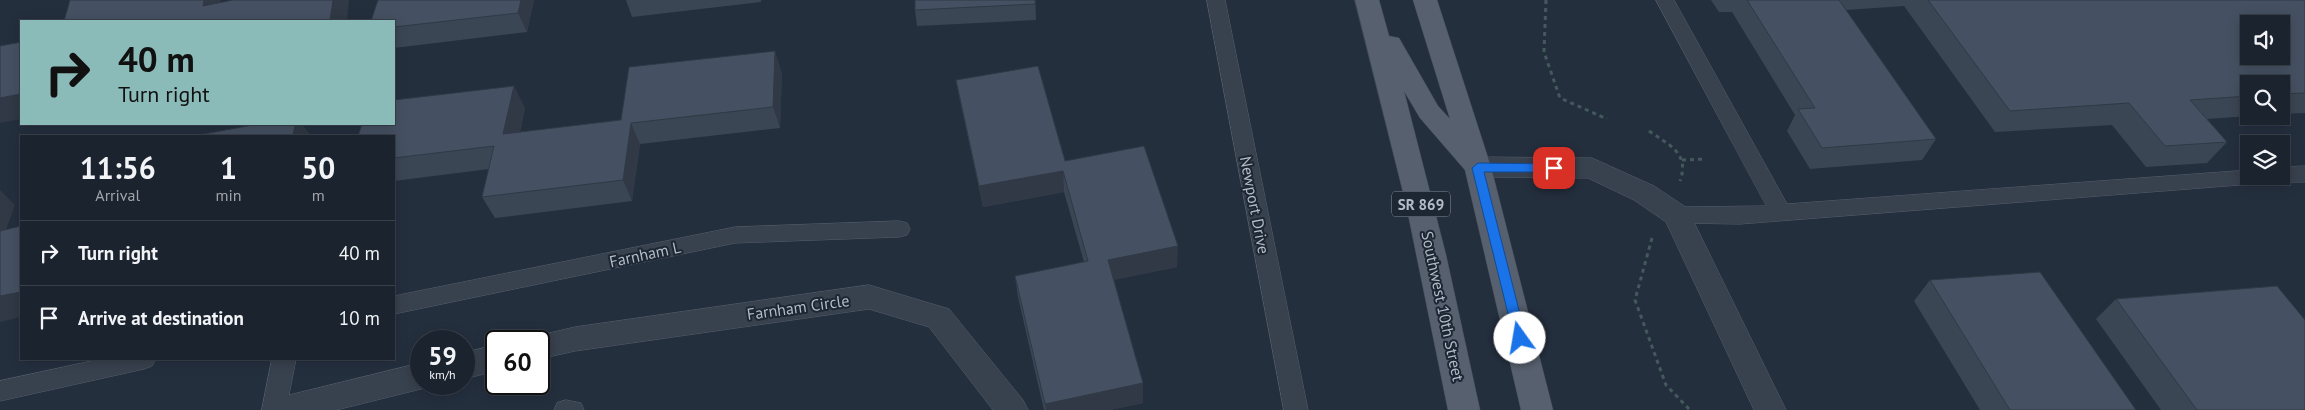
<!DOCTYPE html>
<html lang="en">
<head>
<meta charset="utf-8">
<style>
	body { margin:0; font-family:"PT Sans",sans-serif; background:#242b36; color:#f1f3f6; height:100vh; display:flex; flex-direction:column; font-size:19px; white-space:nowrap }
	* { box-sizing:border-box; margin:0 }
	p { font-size:16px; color:#a0a4aa }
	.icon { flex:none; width:28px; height:28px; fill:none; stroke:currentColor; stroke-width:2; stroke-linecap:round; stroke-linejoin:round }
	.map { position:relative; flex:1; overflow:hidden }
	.drawer { position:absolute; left:20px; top:135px; width:375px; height:225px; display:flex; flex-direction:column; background:#1b232e; border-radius:0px; box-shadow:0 2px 12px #0003,0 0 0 1px #39404a }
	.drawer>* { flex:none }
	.guide { position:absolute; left:20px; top:20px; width:375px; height:105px; border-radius:0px; box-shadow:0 2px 12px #0003,0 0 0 1px #39404a; background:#8bbbb9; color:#111; overflow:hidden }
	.controls { position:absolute; left:2240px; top:15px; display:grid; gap:10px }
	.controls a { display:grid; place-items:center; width:50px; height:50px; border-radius:0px; background:#1b232e; box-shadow:0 2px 12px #0003,0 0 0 1px #39404a; font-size:25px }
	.speed { position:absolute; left:410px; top:330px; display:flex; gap:10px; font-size:25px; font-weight:700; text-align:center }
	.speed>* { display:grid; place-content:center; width:65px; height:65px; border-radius:50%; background:#1b232e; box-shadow:0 2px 12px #0003,0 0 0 1px #39404a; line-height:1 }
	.speed small { font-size:12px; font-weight:400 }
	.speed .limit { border:2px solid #111; border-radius:8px; background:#fff; color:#111 }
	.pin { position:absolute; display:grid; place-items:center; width:42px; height:42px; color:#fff; margin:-21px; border-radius:10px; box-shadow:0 2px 8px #0006 }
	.me { position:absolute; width:55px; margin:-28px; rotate:347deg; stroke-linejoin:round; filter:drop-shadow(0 0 4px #0008) }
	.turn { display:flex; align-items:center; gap:18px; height:105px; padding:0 15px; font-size:22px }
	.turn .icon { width:65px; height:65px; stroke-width:2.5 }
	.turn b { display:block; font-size:35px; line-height:42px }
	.eta { display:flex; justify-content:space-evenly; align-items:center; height:85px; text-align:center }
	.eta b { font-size:30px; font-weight:800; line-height:35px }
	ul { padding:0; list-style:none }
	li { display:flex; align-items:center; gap:15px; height:65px; padding:0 15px; border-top:1px solid #39404a }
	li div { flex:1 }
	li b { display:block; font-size:19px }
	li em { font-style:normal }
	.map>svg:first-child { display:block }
</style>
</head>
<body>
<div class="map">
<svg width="2305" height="410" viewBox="0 0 2305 410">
	<rect width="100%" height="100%" fill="#242f3e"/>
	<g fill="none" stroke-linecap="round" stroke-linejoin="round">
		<g stroke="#565f6c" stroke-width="1">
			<path id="service" d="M1207 0H1225L1308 410H1284Z
				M1656 0H1674L1787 204 2249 170V176H2281V167L2305 166V182H2278L1740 224 1677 223 1669 221 1666 215 1669 209 1677 207 1766 206Z
				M899 221 907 223 910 229 907 235 899 237 735 243 394 314V296L735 227Z
				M101 359H156L152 366 144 369 0 401V381Z
				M272 359H296L286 410H262Z
				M566 400 581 403 584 410H554L557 403Z"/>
		</g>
		<g stroke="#565f6c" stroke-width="1">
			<path id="minor" d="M1478 157 1592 158 1654 186 1687 208 1786 410H1754L1666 222 1634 200 1588 178 1478 177 1469 174 1465 167 1469 160Z
				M869 285 949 309 1023 400 1028 410H993L929 327 869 309 575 351 539 359V341H527L528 338 575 327Z
				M496 345V371L464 379V353Z
				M421 363V384H433L421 389 336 410H265L270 400 281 397Z"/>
		</g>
		<g stroke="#414a57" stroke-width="1">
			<path id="primary" d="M1355 0H1379L1389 36 1399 38 1438 106 1450 119 1413 0H1437L1491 167 1553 410H1521L1465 170 1420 118 1404 91 1446 255 1480 410H1448L1406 204Z"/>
		</g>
		<path stroke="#44595c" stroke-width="3" stroke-dasharray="4 4" stroke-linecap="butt" d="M1546 0 1544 52 1560 98 1607 119
			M1649 131C1669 145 1690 153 1680 181
			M1682 160 1705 159
			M1652 238 1635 300 1666 385 1690 410"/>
		<use href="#service" fill="#38414e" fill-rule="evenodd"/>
		<use href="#minor" fill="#38414e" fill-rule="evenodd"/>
		<use href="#primary" fill="#56606e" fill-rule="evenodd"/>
	</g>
	<path fill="#3b4654" d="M534 0 527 32 394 48V21Z
		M626 0H761V2L632 17Z
		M1036 0V20L917 26 915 10Z
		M1711 0H2305V113L2281 114V84H2249V116H2250L2207 119 2227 142 2207 163 2146 167 2112 125 1995 132 1904 6 1846 10 1936 139 1922 160 1810 169 1787 131 1795 115 1732 12H1719Z
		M782 73 780 128 640 144 632 201 495 218 482 197 489 169 394 181V136L525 108 520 132 621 120Z
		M956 80 1065 161 1177 267 1113 280 1143 403 1110 410H1044L1018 297 1015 276 1084 262 1064 192 983 207 960 101Z
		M1930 280 2136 410H1980L1914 301Z
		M2116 299 2305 410H2161L2096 319Z"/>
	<path fill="#303945" d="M204 0H221L220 21 203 6Z
		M333 0H349L347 21H330Z
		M521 0H534L527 32 518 13Z
		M1035 0H1036V20L1035 4Z
		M775 51 782 73 780 128 773 107Z
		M514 86 525 108 515 155 503 134Z
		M21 94V119L0 123V98Z
		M631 123 640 144 632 201 623 180Z
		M295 124H302L311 136H293Z
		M1063 171 1064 192 983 207 979 186Z
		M0 190 15 205 0 247Z
		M1178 246 1177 267 1109 281 1108 260Z
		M21 292V317L0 322V296Z
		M1143 383V403L1110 410H1046L1045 404Z"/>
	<path fill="#455162" stroke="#303945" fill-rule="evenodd" d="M70 0H204L203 6 233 0H333L330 21H64Z
		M378 0H521L518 13 394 27V21H371Z
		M915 0H1035V4L915 10Z
		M1747 0H1839L1936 139 1822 148 1798 109 1815 108Z
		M1928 0H2305V93L2281 94V84H2249V96L2190 100 2227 142 2165 146 2129 103 2010 111ZM2249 24H2281V56H2249Z
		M21 42V94L0 98V46Z
		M775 51 773 107 631 123 623 180 482 197 494 146 394 158V136H358L362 124H394V100L514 86 503 134 621 120 629 67Z
		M1038 66 1065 161 1144 146 1178 246 1108 260 1143 383 1045 404 1015 276 1088 261 1063 171 979 186 956 80Z
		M258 124H295L293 136H193Z
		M21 226V292L0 296V231Z
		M2040 272 2136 410H2010L1930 280Z
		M2277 286 2305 320V410H2197L2116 299Z"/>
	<path fill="#1a73e8" stroke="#114b97" d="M1478 163 1554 164 1559 168 1554 172H1484L1526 338 1520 343 1514 338 1472 168Z"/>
	<g text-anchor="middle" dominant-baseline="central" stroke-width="4" stroke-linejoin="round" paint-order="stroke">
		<rect fill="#1d2633" stroke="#878f9c" stroke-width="1" x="1392" y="191.5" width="58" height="25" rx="4"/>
		<g font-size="15" font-weight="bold" fill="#b4bcc9">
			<text x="1421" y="204">SR 869</text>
		</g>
		<g font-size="16" fill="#b4bcc9" stroke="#1d2633">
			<text transform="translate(1255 205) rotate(79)">Newport Drive</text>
			<text transform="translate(645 254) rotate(-12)">Farnham L</text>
			<text transform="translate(1443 306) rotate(78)">Southwest 10th Street</text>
			<text transform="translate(798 307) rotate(-8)">Farnham Circle</text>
		</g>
	</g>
</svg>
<div class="controls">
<a><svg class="icon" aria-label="sound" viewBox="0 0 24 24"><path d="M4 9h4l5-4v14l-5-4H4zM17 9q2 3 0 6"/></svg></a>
<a><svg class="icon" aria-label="search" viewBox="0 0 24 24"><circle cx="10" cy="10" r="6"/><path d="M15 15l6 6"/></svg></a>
<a><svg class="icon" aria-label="layers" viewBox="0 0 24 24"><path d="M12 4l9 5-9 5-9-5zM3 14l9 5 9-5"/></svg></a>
</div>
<div class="speed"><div>59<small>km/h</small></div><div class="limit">60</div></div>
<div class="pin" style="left:1554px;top:168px;background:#d93025"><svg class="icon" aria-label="arrive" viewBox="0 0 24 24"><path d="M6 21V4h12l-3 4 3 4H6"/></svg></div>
<svg class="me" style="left:1520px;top:338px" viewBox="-20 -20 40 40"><circle r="19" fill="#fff"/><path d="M0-13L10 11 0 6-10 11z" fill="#1a73e8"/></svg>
<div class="guide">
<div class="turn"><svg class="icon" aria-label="right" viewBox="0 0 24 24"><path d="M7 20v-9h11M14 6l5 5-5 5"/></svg><div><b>40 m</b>Turn right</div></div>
</div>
<section class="drawer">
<div class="eta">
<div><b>11:56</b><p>Arrival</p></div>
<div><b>1</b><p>min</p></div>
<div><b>50</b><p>m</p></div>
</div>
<ul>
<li><svg class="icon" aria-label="right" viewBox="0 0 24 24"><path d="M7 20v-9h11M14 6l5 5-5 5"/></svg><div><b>Turn right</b></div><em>40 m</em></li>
<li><svg class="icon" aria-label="arrive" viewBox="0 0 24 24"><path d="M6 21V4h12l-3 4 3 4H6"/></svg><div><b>Arrive at destination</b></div><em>10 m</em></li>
</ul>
</section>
</div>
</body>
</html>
